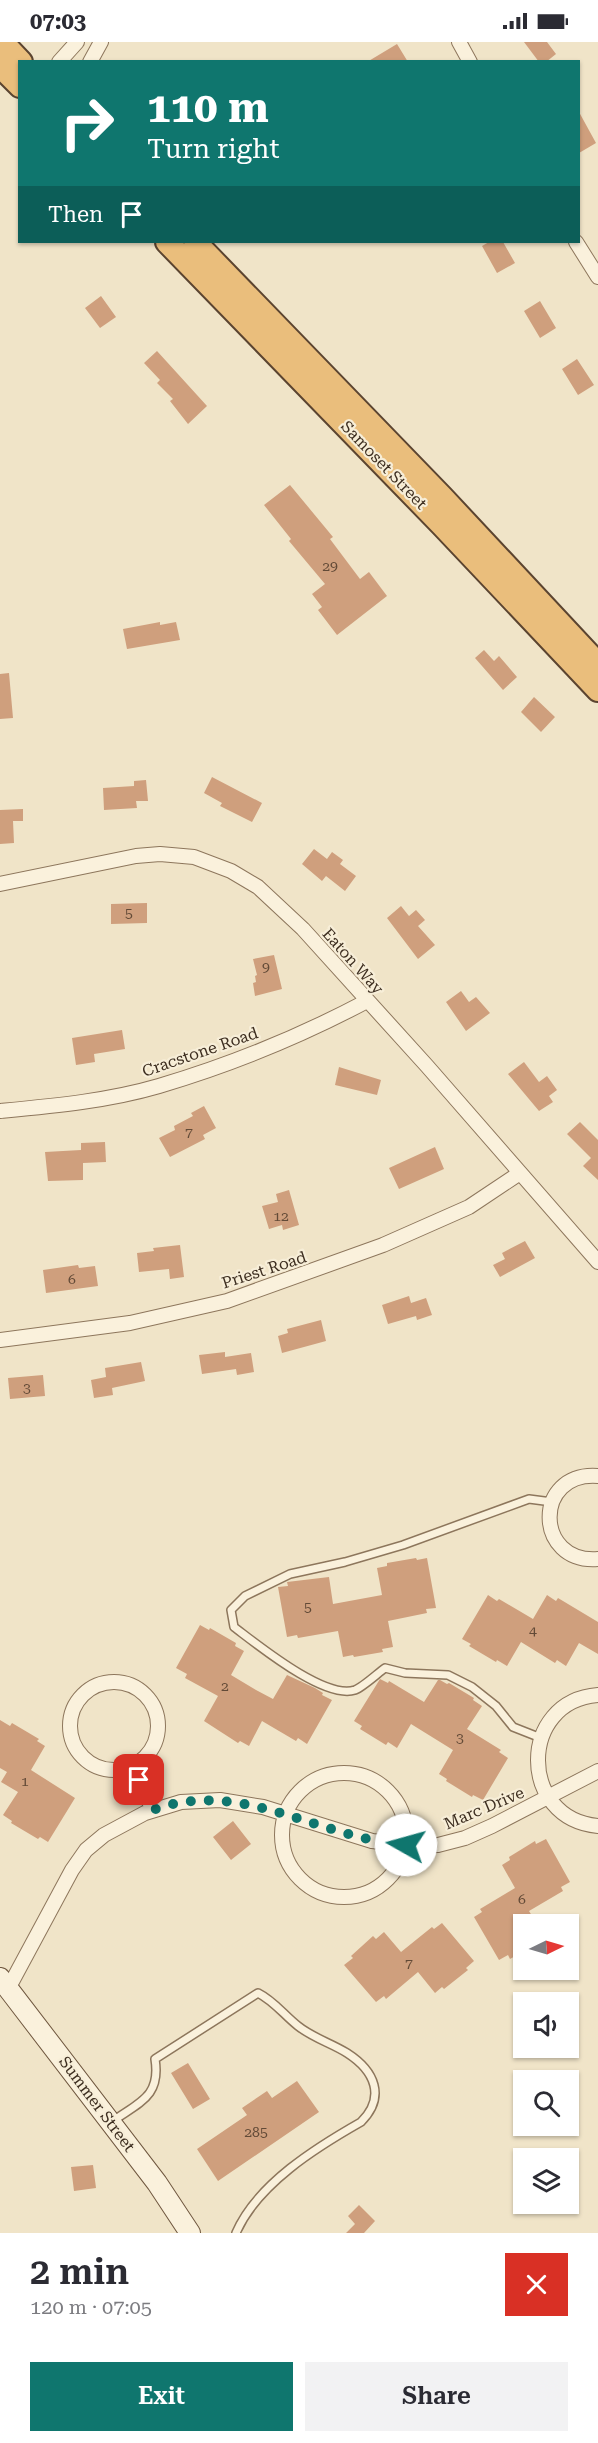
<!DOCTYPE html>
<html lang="en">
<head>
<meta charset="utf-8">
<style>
	body { margin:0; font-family:"Roboto Serif",serif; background:#f2f2f3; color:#2b2b33; height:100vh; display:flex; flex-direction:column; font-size:22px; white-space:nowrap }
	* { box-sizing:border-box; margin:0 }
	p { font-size:20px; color:#7c7c81 }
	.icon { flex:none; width:33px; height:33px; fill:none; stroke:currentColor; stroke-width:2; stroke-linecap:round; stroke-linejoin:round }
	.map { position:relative; height:2191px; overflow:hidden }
	.panel { display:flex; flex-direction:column; background:#fff; flex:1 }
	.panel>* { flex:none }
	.guide { position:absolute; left:18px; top:18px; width:562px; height:183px; border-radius:0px; box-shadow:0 2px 4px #0004; background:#0f766e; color:#fff; overflow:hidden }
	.needle { width:39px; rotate:85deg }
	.fabs { position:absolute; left:513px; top:1872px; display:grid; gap:12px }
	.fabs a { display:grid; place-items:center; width:66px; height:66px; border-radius:0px; background:#fff; box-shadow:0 2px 4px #0004; font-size:30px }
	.pin { position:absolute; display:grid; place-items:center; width:51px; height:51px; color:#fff; margin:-26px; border-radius:12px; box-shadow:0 3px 9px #0006 }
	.me { position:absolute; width:66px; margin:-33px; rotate:277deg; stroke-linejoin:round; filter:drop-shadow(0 0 4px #0008) }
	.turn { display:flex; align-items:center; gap:21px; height:126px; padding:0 30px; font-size:27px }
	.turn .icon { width:78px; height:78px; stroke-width:2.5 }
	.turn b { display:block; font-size:42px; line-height:51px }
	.then { display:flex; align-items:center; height:57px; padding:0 30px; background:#0003; gap:12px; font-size:22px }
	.round { display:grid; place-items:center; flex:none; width:63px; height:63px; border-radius:0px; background:#f2f2f3 }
	.head { display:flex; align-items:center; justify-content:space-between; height:102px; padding:0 30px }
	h1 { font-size:36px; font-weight:600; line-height:45px }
	.primary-button { display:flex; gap:12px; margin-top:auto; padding:12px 30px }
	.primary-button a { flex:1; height:69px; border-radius:0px; background:#0f766e; color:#fff; font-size:24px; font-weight:600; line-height:69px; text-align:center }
	.primary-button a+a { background:#f2f2f3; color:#2b2b33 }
	.status { display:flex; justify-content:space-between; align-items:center; height:42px; padding:0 30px; background:#fff; direction:ltr }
	.status svg { height:16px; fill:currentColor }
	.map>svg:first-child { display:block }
</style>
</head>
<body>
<div class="status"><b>07:03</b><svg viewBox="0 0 49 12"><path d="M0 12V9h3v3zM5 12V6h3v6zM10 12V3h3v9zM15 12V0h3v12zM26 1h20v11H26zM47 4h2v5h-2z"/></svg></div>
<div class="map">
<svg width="598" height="2191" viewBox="0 0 598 2191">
	<rect width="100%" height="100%" fill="#f0e4c8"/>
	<path fill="#cf9f7d" d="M524 0H547L556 12 546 20H539Z
		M397 2 408 20H367Z
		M579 70 596 101 579 111Z
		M489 200H503L515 221 497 231 482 204Z
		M101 254 116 275 100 286 85 266Z
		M540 259 556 286 540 296 524 269Z
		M157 309 207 364 188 382 170 359 173 357 157 341 160 338 144 321Z
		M577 317 594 343 578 353 562 327Z
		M290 443 333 495 330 497 360 537 369 530 387 554 337 593 318 568 322 565 312 552 325 542 289 499 291 497 264 463Z
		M160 580V583L176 580 180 598 127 607 123 587Z
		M484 608 494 619 499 614 517 635 503 648 475 616Z
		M9 631 13 676 0 677V632Z
		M534 655 555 675 541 690 521 670Z
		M212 735 262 761 252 780 220 764 222 761 204 751Z
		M146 738 148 759H136L137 766 104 768 103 746 134 744V739Z
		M23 767V779H13L14 801 0 802V768Z
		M314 807 327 817 332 810 343 818 340 822 356 834 345 849 326 834 322 839 302 822Z
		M147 861V881L111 882V862Z
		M401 864 409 874 416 868 425 878 418 884 435 903 418 917 387 876Z
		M274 913 282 947 255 954 253 941 256 940 255 934 257 933 253 917Z
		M461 949 469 960 476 955 490 971 466 989 446 960Z
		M122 988 125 1007 94 1012 95 1020 76 1023 72 996Z
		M524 1020 539 1040 547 1034 557 1048 549 1054 553 1060 539 1069 508 1032Z
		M339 1025 381 1038 377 1053 335 1043Z
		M204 1064 216 1086 203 1093 205 1097 170 1115 159 1096 175 1088 174 1084 193 1074 191 1071Z
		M580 1080 598 1098V1138L583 1124 591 1116 567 1092Z
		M105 1100 106 1120 83 1121V1138L48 1139 45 1110 81 1108V1101Z
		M435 1105 444 1127 399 1147 389 1126Z
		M289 1148 299 1183 283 1188 282 1183 269 1187 262 1164 278 1160 276 1152Z
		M525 1199 535 1216 500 1235 493 1223 505 1217 502 1211Z
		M180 1203 184 1235 170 1237 169 1227 139 1230 137 1211 154 1209 153 1206Z
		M78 1223 79 1226 95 1224 98 1244 46 1251 43 1228Z
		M409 1254 411 1261 426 1256 432 1273 417 1278 416 1274 388 1282 382 1263Z
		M321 1278 326 1299 282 1311 278 1294 288 1291 287 1287Z
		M225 1310V1315L251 1311 254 1330 237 1333 236 1327 202 1332 199 1313Z
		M141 1320 145 1339 112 1346 113 1353 94 1356 91 1338 106 1335 105 1326Z
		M43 1333 45 1354 10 1357 8 1336Z
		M416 1516 417 1518 427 1516 436 1566 426 1567 427 1571 388 1579 393 1605 382 1607 383 1610 354 1615 353 1613 343 1615 338 1589 298 1596 297 1593 287 1595 278 1545 288 1544 287 1540 329 1535 333 1562 382 1553 377 1526 387 1524V1521Z
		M488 1553 497 1559 499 1557 533 1577 547 1553 556 1559 558 1556 598 1580V1612L579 1601 566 1624 557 1618 555 1621 521 1600 507 1624 497 1618 496 1620 469 1604 471 1602 462 1597Z
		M200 1583 209 1588 210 1586 236 1601 235 1604 244 1609 231 1633 256 1648 273 1657 287 1633 315 1646 323 1651 322 1653 332 1658 307 1702 298 1696 296 1699 262 1679 249 1704 240 1699 238 1701 204 1679 218 1654 185 1636 187 1632 176 1626Z
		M380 1637 388 1641 389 1639 424 1660 438 1638H440L447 1642 449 1641 474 1656 473 1658 482 1664 467 1687 501 1708 499 1710 508 1716 483 1758 473 1753 472 1755 446 1739 447 1737 439 1732 453 1708 411 1682 397 1706 388 1700 386 1703 360 1687 362 1684 354 1679Z
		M0 1678 10 1684 12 1681 39 1697 37 1699 45 1704 31 1728 75 1756 48 1800 40 1795 38 1797 11 1781 12 1779 3 1773 18 1750 1 1740 7 1730 0 1726Z
		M233 1779 251 1802 231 1818 213 1795Z
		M546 1797 570 1840 561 1845 563 1849 529 1869 537 1882H524V1909L510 1917 508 1913 499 1918 474 1875 482 1870 480 1867 515 1846 502 1823 510 1818 509 1815 535 1799 536 1802Z
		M442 1881 474 1919 466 1926 468 1928 444 1947 442 1945 435 1951 418 1930 386 1957 384 1954 376 1960 344 1923 353 1916 351 1914 373 1894 376 1897 384 1890 401 1910 432 1885 434 1887Z
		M188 2021 210 2057 193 2067 171 2031Z
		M297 2039 319 2070 218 2139 197 2107 247 2073 242 2066 267 2049 272 2056Z
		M93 2123 96 2146 74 2149 71 2125Z
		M359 2163 375 2179 364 2191H346L355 2182 348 2174Z"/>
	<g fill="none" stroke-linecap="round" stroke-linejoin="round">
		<g stroke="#8d765c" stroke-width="10">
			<path id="service" d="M541 1696 513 1685 496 1664 472 1645 448 1633 405 1631 385 1626C378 1631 363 1645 355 1648 325 1658 258 1603 234 1585L231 1568 245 1554 290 1532 345 1520 403 1503 529 1457 552 1460
				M113 2079C140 2060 161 2054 155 2017L258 1951C274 1959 284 1973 298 1984 313 1996 331 2001 347 2011 375 2029 386 2055 361 2080 317 2105 257 2142 236 2191"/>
		</g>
		<g stroke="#8d765c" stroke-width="16">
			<path id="minor" d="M459 0 470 20
				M59 20 77 0
				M90 20 101 0
				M576 200 598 235
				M0 842 136 814 160 812 194 815 231 829 258 845 303 887 427 1024 598 1220
				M0 1069C53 1064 108 1059 159 1044 230 1023 301 994 367 959
				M0 1298 130 1281 227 1259 383 1203 469 1165 520 1131
				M598 1434C533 1429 534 1522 598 1517
				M70 1684a44 44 0 1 1 88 0a44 44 0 1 1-88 0Z
				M598 1653C518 1659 518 1777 598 1784
				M132 1724 153 1768
				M282 1793a62 62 0 1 1 124 0a62 62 0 1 1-124 0Z
				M8 1947 72 1828 86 1808 104 1793 145 1771 181 1760 220 1758 263 1765 372 1799 416 1804 438 1803 465 1796 492 1784 598 1729"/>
		</g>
		<g stroke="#6f573f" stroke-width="22">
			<path id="secondary" d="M0 1936 157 2141 190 2191"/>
		</g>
		<g stroke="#5b4430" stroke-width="26">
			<path id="trunk" d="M2 0 21 20
				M0 24 20 44
				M167 200 442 483 598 648
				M195 200 442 455 598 622"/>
		</g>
		<use href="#service" stroke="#faf1dc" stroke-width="7"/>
		<use href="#minor" stroke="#faf1dc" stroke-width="14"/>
		<use href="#secondary" stroke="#faf1dc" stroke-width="20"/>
		<use href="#trunk" stroke="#eabe7c" stroke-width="22"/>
	</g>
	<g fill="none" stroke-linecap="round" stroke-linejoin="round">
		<path stroke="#0f766e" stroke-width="10" stroke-dasharray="0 18" d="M139 1738 153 1768C241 1735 320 1797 406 1803"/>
	</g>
	<g text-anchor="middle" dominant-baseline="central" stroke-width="4.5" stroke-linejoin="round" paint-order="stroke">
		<g font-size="14" fill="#624a37">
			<text x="330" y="524">29</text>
			<text x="129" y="871">5</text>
			<text x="266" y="925">9</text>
			<text x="189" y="1090">7</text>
			<text x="281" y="1174">12</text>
			<text x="72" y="1237">6</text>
			<text x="27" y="1346">3</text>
			<text x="308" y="1565">5</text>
			<text x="533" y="1588">4</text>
			<text x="225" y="1644">2</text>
			<text x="460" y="1696">3</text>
			<text x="25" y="1739">1</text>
			<text x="522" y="1857">6</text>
			<text x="409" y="1921">7</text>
			<text x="256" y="2090">285</text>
		</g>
		<g font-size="16" fill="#3d2e20" stroke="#f7eed8">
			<text transform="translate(384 423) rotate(46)">Samoset Street</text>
			<text transform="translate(353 919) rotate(48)">Eaton Way</text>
			<text transform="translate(200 1010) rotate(-19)">Cracstone Road</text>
			<text transform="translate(264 1228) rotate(-18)">Priest Road</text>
			<text transform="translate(484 1766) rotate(-23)">Marc Drive</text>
			<text transform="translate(97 2062) rotate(53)">Summer Street</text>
		</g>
	</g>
</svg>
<div class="fabs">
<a><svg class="needle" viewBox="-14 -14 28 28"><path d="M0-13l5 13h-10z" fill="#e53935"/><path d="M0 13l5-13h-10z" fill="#7c7c81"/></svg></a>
<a><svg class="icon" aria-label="sound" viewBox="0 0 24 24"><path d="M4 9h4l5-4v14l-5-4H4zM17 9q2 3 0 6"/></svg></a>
<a><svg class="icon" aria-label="search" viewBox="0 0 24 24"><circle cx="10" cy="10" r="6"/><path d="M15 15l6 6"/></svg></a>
<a><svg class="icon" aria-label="layers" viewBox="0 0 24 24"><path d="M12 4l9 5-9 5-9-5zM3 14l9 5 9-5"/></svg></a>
</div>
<div class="pin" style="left:139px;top:1738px;background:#d93025"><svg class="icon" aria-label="arrive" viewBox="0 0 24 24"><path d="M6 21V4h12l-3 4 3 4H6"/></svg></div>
<svg class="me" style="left:406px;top:1803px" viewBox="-20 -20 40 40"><circle r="19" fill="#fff"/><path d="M0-13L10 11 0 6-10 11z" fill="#0f766e"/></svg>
<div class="guide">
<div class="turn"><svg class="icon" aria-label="right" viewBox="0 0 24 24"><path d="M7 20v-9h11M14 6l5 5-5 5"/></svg><div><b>110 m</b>Turn right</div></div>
<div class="then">Then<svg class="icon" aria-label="arrive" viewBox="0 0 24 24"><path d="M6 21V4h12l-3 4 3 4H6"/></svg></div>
</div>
</div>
<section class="panel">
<div class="head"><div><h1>2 min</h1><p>120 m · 07:05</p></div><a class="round" style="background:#d93025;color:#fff"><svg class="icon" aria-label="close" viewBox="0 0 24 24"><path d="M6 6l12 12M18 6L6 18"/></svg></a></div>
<div class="primary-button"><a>Exit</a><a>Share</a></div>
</section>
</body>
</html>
